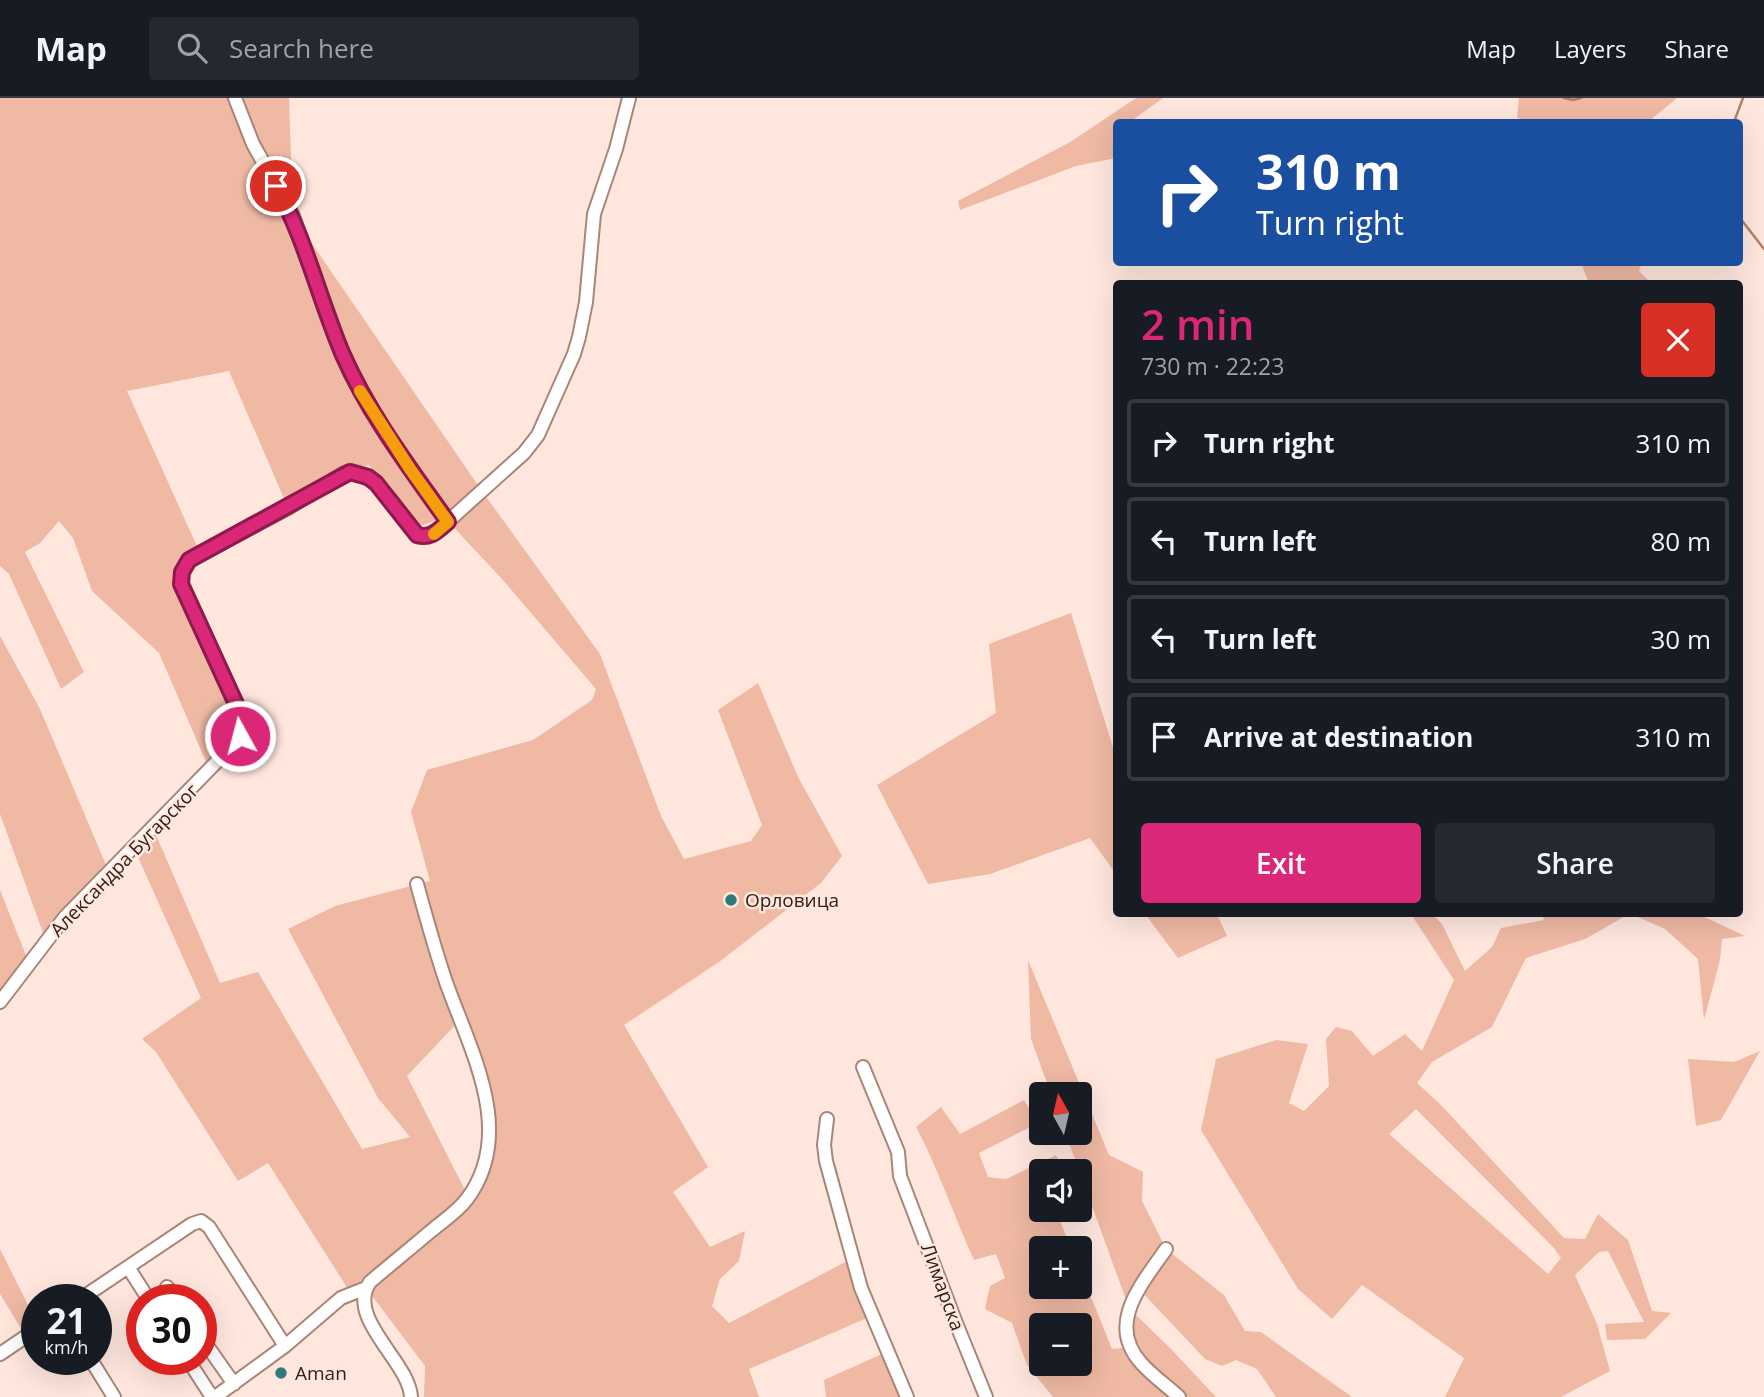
<!DOCTYPE html>
<html lang="en">
<head>
<meta charset="utf-8">
<style>
	body { margin:0; font-family:"Open Sans",sans-serif; background:#242831; color:#f1f3f6; height:100vh; display:flex; flex-direction:column; font-size:26px; white-space:nowrap }
	* { box-sizing:border-box; margin:0 }
	p { font-size:23px; color:#9ea1a6 }
	.icon { flex:none; width:38px; height:38px; fill:none; stroke:currentColor; stroke-width:2; stroke-linecap:round; stroke-linejoin:round }
	.map { position:relative; flex:1; overflow:hidden }
	.side { position:absolute; left:1113px; top:182px; width:630px; height:637px; display:flex; flex-direction:column; background:#171b24; border-radius:7px; box-shadow:0 7px 28px #0002 }
	.side>* { flex:none }
	.top-card { position:absolute; left:1113px; top:21px; width:630px; height:147px; border-radius:7px; box-shadow:0 7px 28px #0002; background:#1a4fa0; color:#fff; overflow:hidden }
	.needle { width:46px; rotate:352deg }
	.fabs { position:absolute; left:1029px; top:984px; display:grid; gap:14px }
	.fabs a { display:grid; place-items:center; width:63px; height:63px; border-radius:7px; background:#171b24; box-shadow:0 7px 28px #0002; font-size:35px }
	.speed { position:absolute; left:21px; top:1186px; display:flex; gap:14px; font-size:35px; font-weight:700; text-align:center }
	.speed>* { display:grid; place-content:center; width:91px; height:91px; border-radius:50%; background:#171b24; box-shadow:0 7px 28px #0002; line-height:1 }
	.speed small { font-size:18px; font-weight:400 }
	.speed .limit { border:10px solid #d22; background:#fff; color:#111 }
	.pin { position:absolute; display:grid; place-items:center; width:60px; height:60px; color:#fff; margin:-30px; border:4px solid #fff; border-radius:50%; box-shadow:0 2px 7px #0007 }
	.me { position:absolute; width:77px; margin:-38px; rotate:353deg; stroke-linejoin:round; filter:drop-shadow(0 0 5px #0008) }
	.turn { display:flex; align-items:center; gap:24px; height:147px; padding:0 28px; font-size:32px }
	.turn .icon { width:91px; height:91px; stroke-width:2.5 }
	.turn b { display:block; font-size:49px; line-height:60px }
	.round { display:grid; place-items:center; flex:none; width:74px; height:74px; border-radius:7px; background:#242831 }
	.summary { display:flex; align-items:center; justify-content:space-between; height:119px; padding:0 28px }
	h1 { font-size:42px; font-weight:600; line-height:52px; color:#db2777 }
	.primary-button { display:flex; gap:14px; margin-top:auto; padding:14px 28px }
	.primary-button a { flex:1; height:80px; border-radius:7px; background:#db2777; color:#fff; font-size:28px; font-weight:600; line-height:80px; text-align:center }
	.primary-button a+a { background:#242831; color:#f1f3f6 }
	ul { padding:0; list-style:none }
	li { display:flex; align-items:center; gap:21px; height:88px; margin:0 14px 10px; padding:0 14px; border:4px solid #363941; border-radius:7px }
	li div { flex:1 }
	li b { display:block; font-size:26px }
	li em { font-style:normal }
	header { display:flex; align-items:center; gap:42px; box-sizing:border-box; height:98px; padding:0 35px; background:#171b24; border-bottom:2px solid #363941 }
	header strong { font-size:33px }
	nav { display:flex; gap:38px; margin-inline-start:auto; font-size:24px }
	.search { width:490px; height:63px; background:#242831; display:flex; align-items:center; gap:18px; box-sizing:border-box; padding:0 24px; border-radius:7px; color:#9ea1a6; font-size:26px }
	.map>svg:first-child { display:block }
</style>
</head>
<body>
<header>
<strong>Map</strong>
<div class="search"><svg class="icon" aria-label="search" viewBox="0 0 24 24"><circle cx="10" cy="10" r="6"/><path d="M15 15l6 6"/></svg>Search here</div>
<nav><a>Map</a><a>Layers</a><a>Share</a></nav>
</header>
<div class="map">
<svg width="1764" height="1299" viewBox="0 0 1764 1299">
	<rect width="100%" height="100%" fill="#ffe7de"/>
	<path fill="#efb9a4" fill-rule="evenodd" d="M0 0H289L293 118 482 393 600 556 661 718 684 761 751 743 762 727 718 612 758 585 798 679 842 758 821 785 719 864 624 927 708 1069 673 1094 710 1149 745 1133 739 1163 720 1181 712 1208 729 1225 849 1162 867 1220 749 1271 759 1299H424L425 1268 366 1190 358 1184 348 1191 268 1065 238 1083 156 954 142 941 201 900 134 750 153 730 220 885 258 874 362 1051 410 1039 378 1000 288 831 335 808 430 783 411 714 427 672 533 642 592 602 596 591 502 481 444 419 418 429 369 367 344 375 288 410 229 273 127 293 200 455 181 486 243 627 210 673 159 555 92 493 73 440 59 423 40 445 25 454 84 574 61 591 9 476 0 468ZM460 922 490 1040 468 1098 407 978Z
		M1136 0H1163L1130 24H1116V60L1076 68 960 112 958 103 1072 43Z
		M1519 0H1677L1648 24H1524L1517 19Z
		M1581 165H1642L1639 173 1651 185H1589Z
		M1071 515 1116 659V776L1090 740 990 776 928 786 877 687 996 615 989 546Z
		M0 538 40 611 109 774 46 843 0 716Z
		M0 792 29 865 0 904Z
		M1145 816H1217L1227 838 1178 860Z
		M1411 816H1432L1442 826 1465 873 1492 849 1501 830 1544 822 1542 816H1629L1585 841 1526 860 1492 929 1432 964 1417 985 1441 1007 1564 1140 1585 1141 1598 1116 1628 1142 1652 1213 1671 1215 1645 1241 1607 1242 1605 1226 1644 1224 1608 1153 1599 1154 1575 1177 1597 1226 1610 1273 1561 1299H1445L1464 1260 1362 1187 1332 1221 1298 1191 1201 1032 1216 961 1276 942 1308 946 1289 1005 1304 1013 1329 988 1326 941 1336 929 1352 933 1373 958 1405 936 1422 953 1454 882ZM1416 1011 1553 1149 1561 1160 1548 1176 1389 1036Z
		M1631 816H1698L1745 838 1722 841 1720 862 1704 922 1698 861 1665 831Z
		M1028 862 1109 1057 1143 1074 1142 1103 1166 1151 1224 1197 1245 1233 1261 1234 1352 1299H1276L1257 1271 1236 1262 1222 1268 1205 1261 1139 1191 1129 1210 1172 1252 1216 1299H1053L1027 1267 1012 1225 985 1211 990 1188 1005 1180 996 1156 974 1162C954 1118 939 1072 916 1029L941 1009 960 1036 1024 1002 1038 1025 979 1055 988 1079 1006 1081 1056 1057 1064 1073H1041V1111H1055L1071 1150H1041V1188H1080V1172L1112 1251 1132 1249 1129 1210 1065 1034H1080V996H1051L1031 941ZM1041 1227H1080V1265H1041Z
		M1760 953 1721 1022 1696 1028 1688 961 1734 964Z
		M0 1151 36 1223 22 1232 0 1196Z
		M884 1255 902 1299H826L824 1282Z"/>
	<g fill="none" stroke-linecap="round" stroke-linejoin="round">
		<path stroke="#b87f68" stroke-width="2.5" d="M1564 0 1573 2 1581 0
			M1734 24 1743 0
			M1740 120 1764 151"/>
		<g stroke="#a98577" stroke-width="16">
			<path id="minor" d="M235 0 253 46 293 118 342 254 361 295 410 371 448 424
				M0 904 65 819 235 645 243 627 242 619 181 486 182 474 189 462 288 410 344 375C377 372 395 410 413 432L423 439 434 436 524 355 538 337 574 256 579 239 586 204 594 116 616 51 629 0
				M863 969 898 1054 900 1078 956 1225 986 1299
				M827 1021 824 1047 826 1063 861 1190 907 1299
				M1166 1151C1142 1186 1105 1226 1142 1266 1153 1278 1167 1288 1179 1299
				M128 1169 149 1202
				M167 1189 176 1202
				M79 1202 192 1126 201 1123 209 1129 285 1248
				M201 1239 234 1286
				M0 1256 37 1231
				M91 1262 114 1299
				M188 1262 212 1299
				M215 1299 285 1248 341 1200 366 1190
				M411 1299C409 1263 345 1220 370 1184 390 1167 411 1150 431 1133 443 1123 457 1114 467 1101 517 1034 470 952 446 884 435 852 426 819 417 786"/>
		</g>
		<use href="#minor" stroke="#fff" stroke-width="12"/>
	</g>
	<g fill="none" stroke-linecap="round" stroke-linejoin="round">
		<g stroke="#8e194d" stroke-width="18">
			<path id="route" d="M240 638 242 619 181 486 182 474 189 462 350 374 368 379 376 385 417 437C431 441 438 432 448 424 410 370 370 318 343 257 319 201 306 142 276 88"/>
		</g>
		<use href="#route" stroke="#db2777" stroke-width="12"/>
		<path stroke="#f59e0b" stroke-width="12" d="M360 293 410 371 448 424 434 436"/>
	</g>
	<g fill="#307a7d" stroke="#ffe7de" stroke-width="2.5">
		<circle cx="731" cy="802" r="7"/>
		<circle cx="281" cy="1275" r="7"/>
	</g>
	<g text-anchor="middle" dominant-baseline="central" stroke-width="5" stroke-linejoin="round" paint-order="stroke">
		<g font-size="19" fill="#30211c" stroke="#ffe7de">
			<text transform="translate(124 762) rotate(-46)">Александра Бугарског</text>
			<text transform="translate(943 1189) rotate(70)">Лимарска</text>
		</g>
		<g font-size="19" fill="#30211c" stroke="#ffe7de" text-anchor="start">
			<text x="745" y="802">Орловица</text>
			<text x="295" y="1275">Aman</text>
		</g>
	</g>
</svg>
<div class="fabs">
<a><svg class="needle" viewBox="-14 -14 28 28"><path d="M0-13l5 13h-10z" fill="#e53935"/><path d="M0 13l5-13h-10z" fill="#9ea1a6"/></svg></a>
<a><svg class="icon" aria-label="sound" viewBox="0 0 24 24"><path d="M4 9h4l5-4v14l-5-4H4zM17 9q2 3 0 6"/></svg></a>
<a>+</a>
<a>−</a>
</div>
<div class="speed"><div>21<small>km/h</small></div><div class="limit">30</div></div>
<div class="pin" style="left:276px;top:88px;background:#d93025"><svg class="icon" aria-label="arrive" viewBox="0 0 24 24"><path d="M6 21V4h12l-3 4 3 4H6"/></svg></div>
<svg class="me" style="left:240px;top:638px" viewBox="-20 -20 40 40"><circle r="17" fill="#db2777" stroke="#fff" stroke-width="3"/><path d="M0-11L8 9 0 5-8 9z" fill="#fff"/></svg>
<div class="top-card">
<div class="turn"><svg class="icon" aria-label="right" viewBox="0 0 24 24"><path d="M7 20v-9h11M14 6l5 5-5 5"/></svg><div><b>310 m</b>Turn right</div></div>
</div>
<section class="side">
<div class="summary"><div><h1>2 min</h1><p>730 m · 22:23</p></div><a class="round" style="background:#d93025;color:#fff"><svg class="icon" aria-label="close" viewBox="0 0 24 24"><path d="M6 6l12 12M18 6L6 18"/></svg></a></div>
<ul>
<li><svg class="icon" aria-label="right" viewBox="0 0 24 24"><path d="M7 20v-9h11M14 6l5 5-5 5"/></svg><div><b>Turn right</b></div><em>310 m</em></li>
<li><svg class="icon" aria-label="left" viewBox="0 0 24 24"><path d="M17 20v-9H6M10 6l-5 5 5 5"/></svg><div><b>Turn left</b></div><em>80 m</em></li>
<li><svg class="icon" aria-label="left" viewBox="0 0 24 24"><path d="M17 20v-9H6M10 6l-5 5 5 5"/></svg><div><b>Turn left</b></div><em>30 m</em></li>
<li><svg class="icon" aria-label="arrive" viewBox="0 0 24 24"><path d="M6 21V4h12l-3 4 3 4H6"/></svg><div><b>Arrive at destination</b></div><em>310 m</em></li>
</ul>
<div class="primary-button"><a>Exit</a><a>Share</a></div>
</section>
</div>
</body>
</html>
